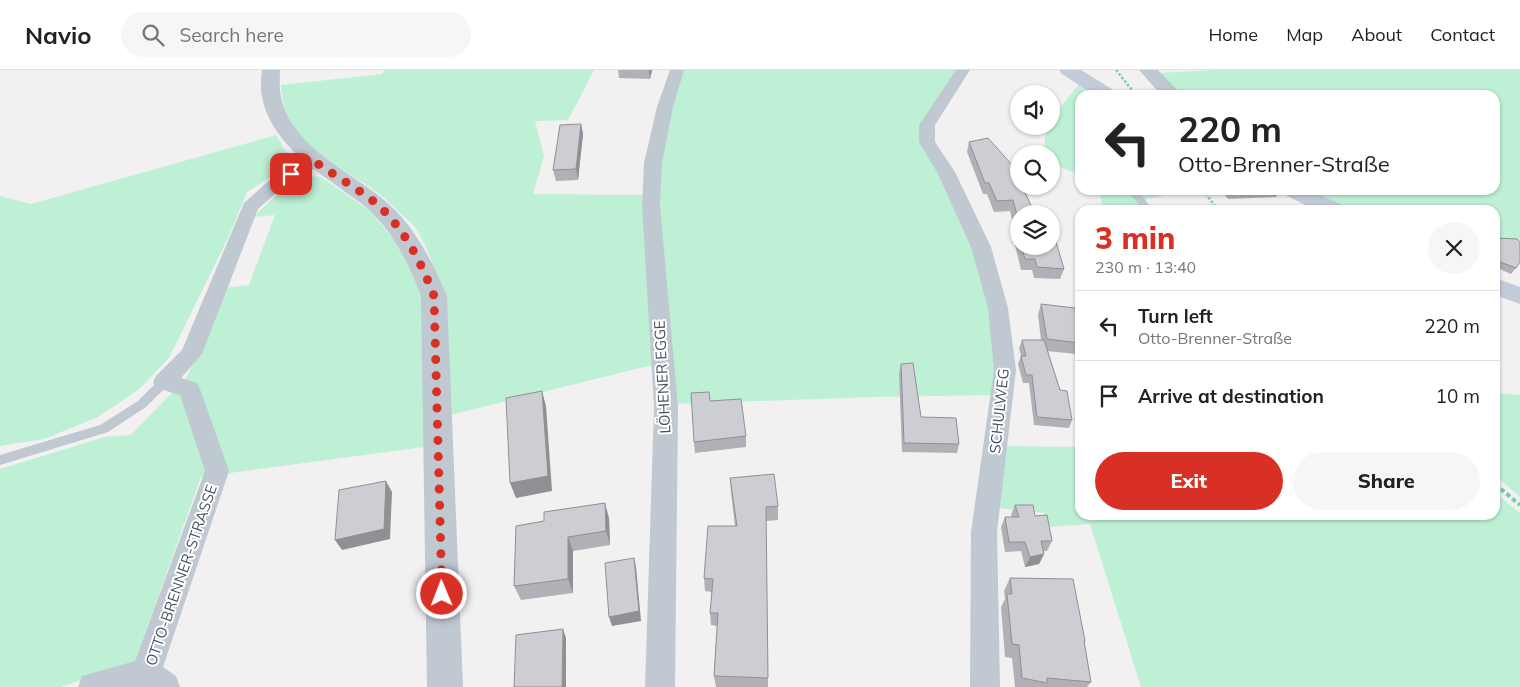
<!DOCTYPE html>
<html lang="en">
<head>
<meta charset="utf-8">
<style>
	body { margin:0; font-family:Mulish,sans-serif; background:#f6f6f6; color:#222; height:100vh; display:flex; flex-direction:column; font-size:19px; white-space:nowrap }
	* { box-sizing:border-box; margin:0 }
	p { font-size:16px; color:#767676 }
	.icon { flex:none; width:28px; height:28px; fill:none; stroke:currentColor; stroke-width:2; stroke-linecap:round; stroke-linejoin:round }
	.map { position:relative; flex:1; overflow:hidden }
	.side { position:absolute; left:1075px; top:135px; width:425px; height:315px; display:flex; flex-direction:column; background:#fff; border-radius:15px; box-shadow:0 1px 4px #0004 }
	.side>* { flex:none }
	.banner { position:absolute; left:1075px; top:20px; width:425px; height:105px; border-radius:15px; box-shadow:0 1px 4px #0004; background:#fff; color:#222; overflow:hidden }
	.fabs { position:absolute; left:1010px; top:15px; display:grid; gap:10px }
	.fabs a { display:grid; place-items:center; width:50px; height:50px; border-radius:50%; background:#fff; box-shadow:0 1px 4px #0004; font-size:25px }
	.pin { position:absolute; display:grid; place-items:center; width:42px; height:42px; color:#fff; margin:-21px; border-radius:10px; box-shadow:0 2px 8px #0006 }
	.me { position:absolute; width:55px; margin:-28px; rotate:359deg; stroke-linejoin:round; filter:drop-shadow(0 0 4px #0008) }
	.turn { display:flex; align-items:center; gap:18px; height:105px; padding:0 20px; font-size:22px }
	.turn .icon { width:65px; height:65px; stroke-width:2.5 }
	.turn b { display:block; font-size:35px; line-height:42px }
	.round { display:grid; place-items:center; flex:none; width:52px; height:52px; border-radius:26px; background:#f6f6f6 }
	.head { display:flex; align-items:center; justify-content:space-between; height:85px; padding:0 20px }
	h1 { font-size:30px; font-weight:800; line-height:38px; color:#d93025 }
	.cta { display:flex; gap:10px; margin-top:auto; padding:10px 20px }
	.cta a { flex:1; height:58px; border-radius:30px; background:#d93025; color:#fff; font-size:20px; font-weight:800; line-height:58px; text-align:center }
	.cta a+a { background:#f6f6f6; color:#222 }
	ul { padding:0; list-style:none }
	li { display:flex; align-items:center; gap:15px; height:70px; padding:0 20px; border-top:1px solid #e0e0e0 }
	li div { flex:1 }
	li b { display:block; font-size:19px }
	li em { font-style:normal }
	header { display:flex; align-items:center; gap:30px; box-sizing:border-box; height:70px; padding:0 25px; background:#fff; border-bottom:1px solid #e0e0e0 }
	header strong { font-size:24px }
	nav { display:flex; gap:28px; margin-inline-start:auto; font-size:18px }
	.search { width:350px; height:45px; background:#f6f6f6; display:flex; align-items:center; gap:12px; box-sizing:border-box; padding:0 18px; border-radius:28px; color:#767676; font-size:19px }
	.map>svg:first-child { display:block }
</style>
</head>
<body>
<header>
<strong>Navio</strong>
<div class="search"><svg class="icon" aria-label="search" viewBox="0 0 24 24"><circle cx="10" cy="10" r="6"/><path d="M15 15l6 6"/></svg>Search here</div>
<nav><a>Home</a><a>Map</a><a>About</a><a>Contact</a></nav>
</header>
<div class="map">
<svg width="1520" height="617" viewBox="0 0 1520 617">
	<rect width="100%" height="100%" fill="#f2f0f0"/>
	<path fill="#bef0d6" d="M384 0H594L568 50 535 51 544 86 533 124 645 125 656 294 450 345C446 279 451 218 417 160 412 152 404 147 398 141 391 135 385 128 378 123 337 92 283 76 281 15L382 4Z
		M680 0H958L922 55 951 122 994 237 996 325 872 327 675 334 654 122Z
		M1218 0H1520V170L1495 171V140H1346L1306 120H1495V25H1180L1157 3Z
		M1079 14 1098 25H1080V105L1051 93V84H1043L1047 56H1051V49Z
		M276 65 293 93 247 122 229 166 169 288 138 320 98 347 44 369 0 376V126L31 134Z
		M311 106 321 107 370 141 399 176 422 219 424 377 201 407 135 591 61 617H0V399L105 367 131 365 187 307 225 218 249 215 275 145 254 147C271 128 288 115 311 106Z
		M1099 120H1188L1142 130 1147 140H1103Z
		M1495 323 1520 325V427L1495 405Z
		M1004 376 1080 377V445H1495V423L1520 443V617H1141L1090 454 1049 457 1044 443 991 437Z"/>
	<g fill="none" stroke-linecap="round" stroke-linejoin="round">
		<path stroke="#75cfab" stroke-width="2.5" stroke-dasharray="2.5 2" stroke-linecap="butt" d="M1116 0 1136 25
			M1203 120 1218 140"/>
		<path stroke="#75cfab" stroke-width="4" stroke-dasharray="4.5 3" stroke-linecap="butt" d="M1495 414 1520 435"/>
		<path fill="#c0c9d2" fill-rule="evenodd" d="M1126 120H1135L1144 128 1152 140H1142L1137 132Z
			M164 308 170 312 168 315 146 337 108 362 0 395V385L100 355 138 331 160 309Z"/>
		<path fill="#c0c9d2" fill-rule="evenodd" d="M670 0H684L673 37 662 93 660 135 678 337 675 617H645L654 337 642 135 644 93 657 37Z
			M956 0H970L935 55V72L955 102 991 177 1008 238 1016 300 997 462 1000 617H970L971 462 994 300 988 238 971 177 937 102 919 72V55Z
			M315 86 321 87 324 91 321 95 285 115 258 139 202 284 181 308 197 313 200 319 229 401 163 597 176 606 180 617H78L82 606 135 591 205 401 180 325 156 318 153 312 156 306 182 280 244 133 273 107Z"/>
		<path fill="#c0c9d2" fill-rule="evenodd" d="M262 0H280C280 9 279 18 281 27 294 84 360 103 396 141 419 165 434 195 447 226L463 617H427L421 226C409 194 395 165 370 141 361 132 350 126 340 118 308 96 270 68 262 27 260 18 261 9 262 0Z
			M1139 0H1158L1182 25H1161Z"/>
		<path fill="#c2cbd9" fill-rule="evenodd" d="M1059 0H1081L1115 21 1118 25H1095L1062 4Z
			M1282 120H1310L1342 135 1345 140H1316L1285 125Z
			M1495 208 1520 217V234L1495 225Z"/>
	</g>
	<path fill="#afb1b6" d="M618 0H652L650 9 619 8Z
		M581 54 583 64 578 110 556 111 553 100Z
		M988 68 1019 144V176H1051L1064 199 1060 209 1034 208 1032 200H1021L1015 175 1017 169 1010 141 994 142 987 124H983L967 82 969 72Z
		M1221 120H1280L1276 127 1228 129Z
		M1495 168 1516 198 1511 204 1495 197Z
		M1041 234 1080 271V274L1076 284 1047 281 1060 320 1072 350 1069 358 1034 355 1029 313H1023L1018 294 1021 286 1019 278 1022 270H1041L1038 245Z
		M901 294 921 347 959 374 957 383 902 382 899 304Z
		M710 331 746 366V377L695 383 694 372Z
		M730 408 778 436V450L766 451 768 617H716L714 606 717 556 711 555 710 543 712 522 705 521 704 508 735 456 731 422Z
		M1015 435 1035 446 1052 471 1047 481H1043L1044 484 1039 494 1025 497 1021 481 1005 482 1001 457 1005 447H1012L1011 445Z
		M609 448 610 475 573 481V523L521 530 514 516 516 456Z
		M1010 508 1085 571 1084 573 1091 612 1087 617H1015L1012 588 1005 587 1001 537 1005 529 1004 521Z"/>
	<path fill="#8f9094" d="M649 0H652L650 9Z
		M581 54 583 64 578 110 576 99Z
		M542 321 546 336 552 421 516 428 510 413Z
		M386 411 392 422 390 469 342 480 335 470Z
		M605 433 609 448 610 475 606 461Z
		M568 467 573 481V523L568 509Z
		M1044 484 1039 494 1025 497 1030 487Z
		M634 488 636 497 641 551 612 556 609 547Z
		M563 559 566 568V617H562Z"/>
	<path fill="#ccced4" stroke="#8f9094" d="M581 54 576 99 553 100 560 55Z
		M988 68 1013 96 1019 109V116H1022L1035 144H1019V152L1013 130 997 131 989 113H985L969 72Z
		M1051 155 1064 199 1037 197 1035 189H1025L1021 176H1051Z
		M1495 168 1517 169 1520 172V192L1516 198 1495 190Z
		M1041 234 1075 238 1080 273 1047 269Z
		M1022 270H1044L1060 320 1067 321 1072 350 1037 347 1032 305H1026L1021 286H1026Z
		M913 293 921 347 956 348 959 374 904 373 901 294Z
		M542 321 548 406 510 413 506 328Z
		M709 322 710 331 741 329 746 366 694 372 691 323Z
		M774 404 778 436 766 437 768 608 714 606 718 543H710L713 509 704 508 708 456H737L730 408Z
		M386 411 384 459 335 470 339 420Z
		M605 433 606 461 568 467V509L514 516 516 456 544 451V442Z
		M1015 435H1033L1035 446 1047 445 1052 471H1041L1044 484 1030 487 1025 472H1009L1005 447H1019Z
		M634 488 639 541 609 547 605 493Z
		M1010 508 1073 509 1085 571H1084L1091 612 1047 608V613L1022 608 1019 575 1012 574 1007 524H1012Z
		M563 559 562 617H514L516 565Z"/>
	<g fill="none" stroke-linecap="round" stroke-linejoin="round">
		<path stroke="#d93025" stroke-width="9" stroke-dasharray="0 16.2" d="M291 104 314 91C335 106 359 119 378 135 405 160 421 192 434 226L442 524"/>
	</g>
	<g text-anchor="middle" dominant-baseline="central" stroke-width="4" stroke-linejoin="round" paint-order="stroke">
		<g font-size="15" fill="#47515e" stroke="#fff">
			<text transform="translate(662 307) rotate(-93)">LÖHENER EGGE</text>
			<text transform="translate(999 341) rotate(-84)">SCHULWEG</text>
			<text transform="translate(181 505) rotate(-71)">OTTO-BRENNER-STRASSE</text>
		</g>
	</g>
</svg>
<div class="fabs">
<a><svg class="icon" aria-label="sound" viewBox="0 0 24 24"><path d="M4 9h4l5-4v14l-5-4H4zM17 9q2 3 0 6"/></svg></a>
<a><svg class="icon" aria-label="search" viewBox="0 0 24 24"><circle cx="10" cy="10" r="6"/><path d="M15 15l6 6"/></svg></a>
<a><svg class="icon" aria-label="layers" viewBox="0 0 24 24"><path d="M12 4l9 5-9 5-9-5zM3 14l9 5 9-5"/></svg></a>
</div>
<div class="pin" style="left:291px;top:104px;background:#d93025"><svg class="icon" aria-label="arrive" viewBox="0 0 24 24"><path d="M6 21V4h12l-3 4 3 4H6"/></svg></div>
<svg class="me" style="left:442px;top:524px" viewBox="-20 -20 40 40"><circle r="17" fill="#d93025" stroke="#fff" stroke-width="3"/><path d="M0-11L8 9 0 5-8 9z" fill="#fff"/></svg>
<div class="banner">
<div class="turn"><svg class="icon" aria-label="left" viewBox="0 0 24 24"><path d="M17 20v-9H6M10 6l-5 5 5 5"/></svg><div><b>220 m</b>Otto-Brenner-Straße</div></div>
</div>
<section class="side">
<div class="head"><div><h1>3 min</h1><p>230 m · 13:40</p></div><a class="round"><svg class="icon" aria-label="close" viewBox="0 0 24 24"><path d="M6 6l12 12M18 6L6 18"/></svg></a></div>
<ul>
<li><svg class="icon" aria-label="left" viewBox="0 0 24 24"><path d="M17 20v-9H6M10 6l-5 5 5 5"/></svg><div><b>Turn left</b><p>Otto-Brenner-Straße</p></div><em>220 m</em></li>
<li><svg class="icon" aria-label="arrive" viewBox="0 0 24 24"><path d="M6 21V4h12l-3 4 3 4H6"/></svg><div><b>Arrive at destination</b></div><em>10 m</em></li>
</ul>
<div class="cta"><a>Exit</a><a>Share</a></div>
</section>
</div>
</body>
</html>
